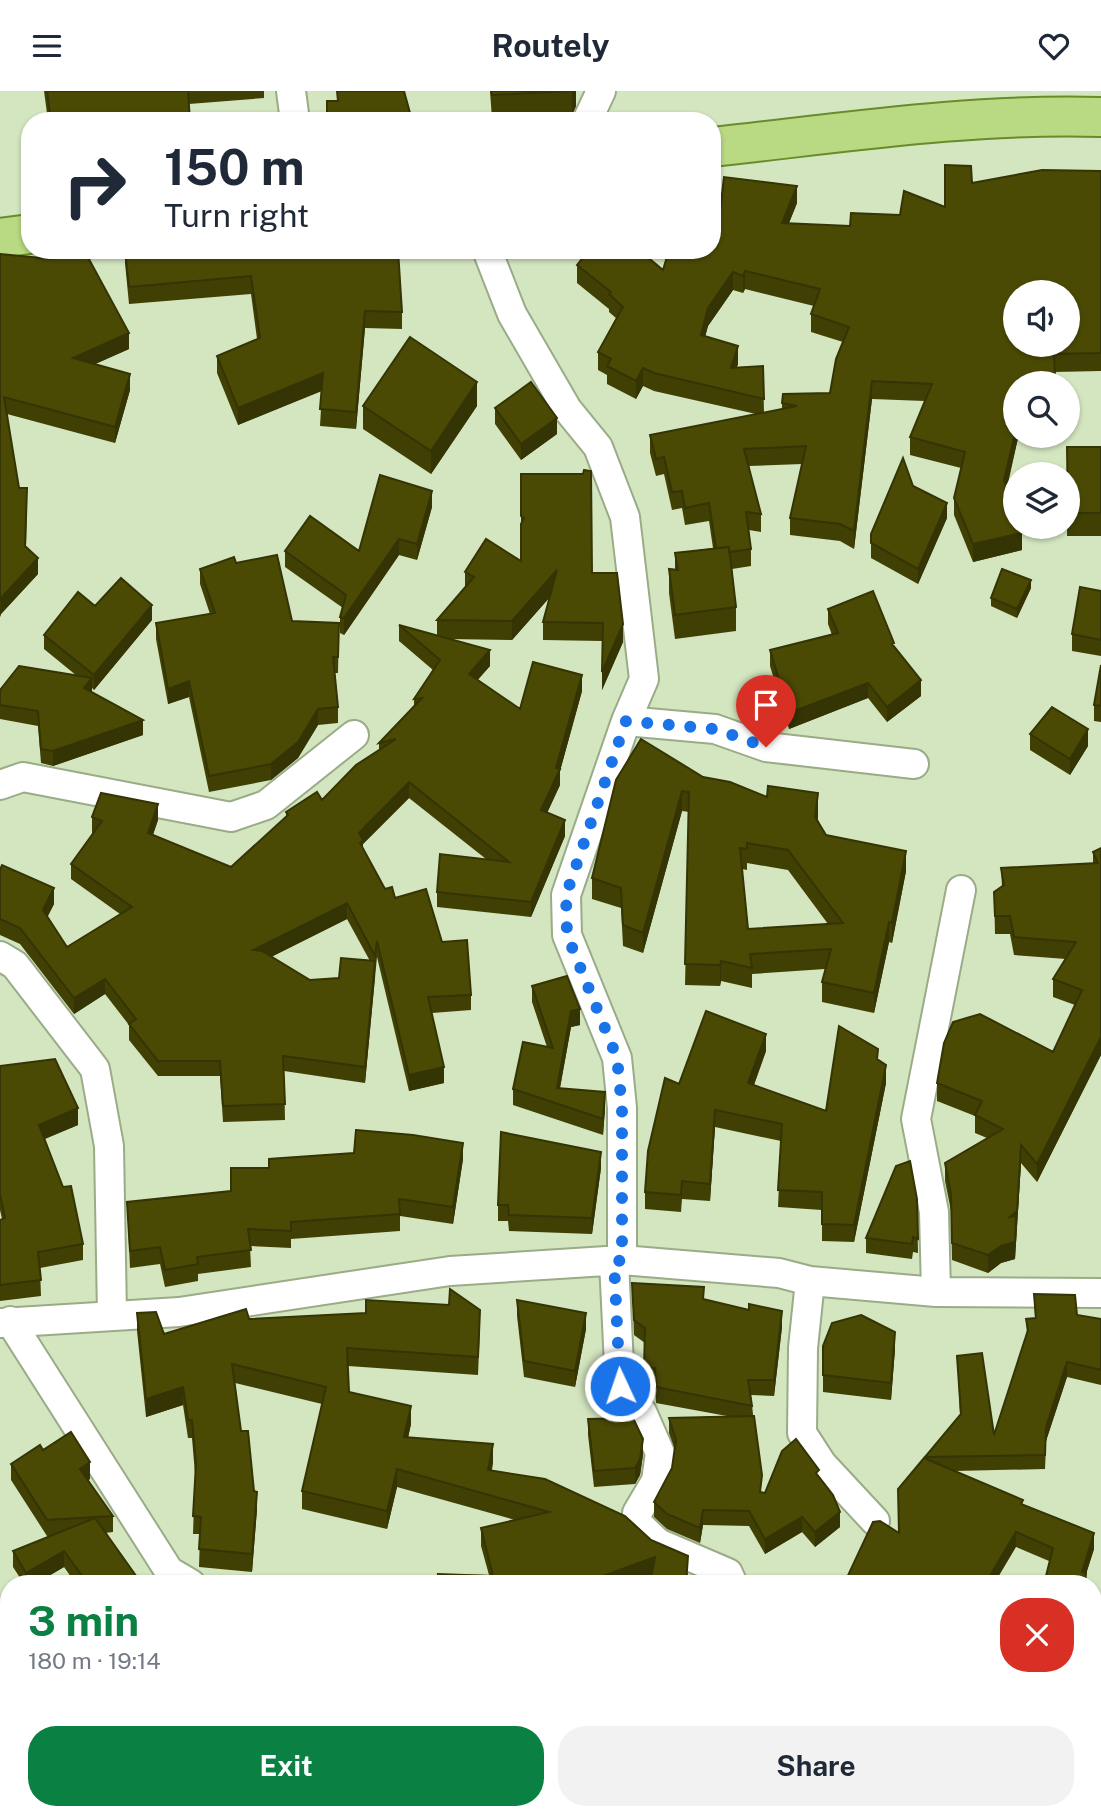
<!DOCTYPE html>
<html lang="en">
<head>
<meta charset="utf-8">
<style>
	body { margin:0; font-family:"Public Sans",sans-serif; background:#f2f2f3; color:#1f2937; height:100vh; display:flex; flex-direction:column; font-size:26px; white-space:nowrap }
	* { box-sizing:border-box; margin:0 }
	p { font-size:23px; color:#747a83 }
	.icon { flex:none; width:38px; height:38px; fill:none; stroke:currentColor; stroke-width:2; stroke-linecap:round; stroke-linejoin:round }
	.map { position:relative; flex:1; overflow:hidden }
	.panel { position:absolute; left:0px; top:1484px; width:1102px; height:245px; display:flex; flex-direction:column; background:#fff; border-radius:28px 28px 0 0; box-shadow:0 2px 5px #0004 }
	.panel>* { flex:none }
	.top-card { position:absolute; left:21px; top:21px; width:700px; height:147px; border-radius:28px; box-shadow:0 2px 5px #0004; background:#fff; color:#1f2937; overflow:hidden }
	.buttons { position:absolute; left:1003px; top:189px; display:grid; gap:14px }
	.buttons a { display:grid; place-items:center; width:77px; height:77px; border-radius:50%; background:#fff; box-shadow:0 2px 5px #0004; font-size:35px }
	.pin { position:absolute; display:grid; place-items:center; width:60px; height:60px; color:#fff; margin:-72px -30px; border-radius:50% 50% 50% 0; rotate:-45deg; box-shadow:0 0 7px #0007 }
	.pin .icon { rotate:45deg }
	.me { position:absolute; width:77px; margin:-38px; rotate:357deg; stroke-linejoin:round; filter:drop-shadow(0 0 5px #0008) }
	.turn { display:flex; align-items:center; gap:24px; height:147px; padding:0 28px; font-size:32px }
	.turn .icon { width:91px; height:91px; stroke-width:2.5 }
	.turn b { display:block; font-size:49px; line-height:60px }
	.round { display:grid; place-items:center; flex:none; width:74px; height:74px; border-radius:28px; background:#f2f2f3 }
	.overview { display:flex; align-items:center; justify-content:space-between; height:119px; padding:0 28px }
	h1 { font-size:42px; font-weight:700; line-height:52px; color:#0b8043 }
	.primary-button { display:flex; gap:14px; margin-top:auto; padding:14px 28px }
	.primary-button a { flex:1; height:80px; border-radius:28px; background:#0b8043; color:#fff; font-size:28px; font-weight:700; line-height:80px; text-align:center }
	.primary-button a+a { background:#f2f2f3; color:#1f2937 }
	header { display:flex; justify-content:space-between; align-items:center; height:91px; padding:0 28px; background:#fff; font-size:32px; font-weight:700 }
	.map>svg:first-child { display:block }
</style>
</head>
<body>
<header><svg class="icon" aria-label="menu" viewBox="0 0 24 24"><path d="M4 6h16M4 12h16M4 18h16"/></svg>Routely<svg class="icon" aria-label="heart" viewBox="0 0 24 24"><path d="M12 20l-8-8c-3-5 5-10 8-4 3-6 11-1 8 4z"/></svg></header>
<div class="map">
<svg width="1101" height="1729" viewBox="0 0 1101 1729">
	<rect width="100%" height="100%" fill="#d4e6c0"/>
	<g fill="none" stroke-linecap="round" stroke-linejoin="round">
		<g stroke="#9aab87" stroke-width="32">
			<path id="street" d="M291 0 295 30
				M587 30 601 0
				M487 159 512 223 567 318 598 356 625 426 644 588 626 630 566 804 567 844 617 967 622 1017V1169
				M626 630 715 638 766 656 914 673
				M0 694 23 686 231 726 266 714 354 644
				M0 865 15 874 95 978 109 1055 112 1224
				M614 1171 620 1295 642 1321 660 1362 656 1390 637 1422 638 1433 658 1452 728 1482 733 1493
				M810 1190 803 1257 802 1342 822 1373 875 1430
				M936 1201 934 1121 916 1028 961 799
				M10 1230 169 1480 191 1493
				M0 1232 179 1221 450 1180 622 1169 779 1182 810 1190 936 1201 1101 1202
				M0 1527 9 1553
				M0 1594 9 1591
				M1094 1648 1101 1589
				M1094 1654 1101 1729
				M73 1720 76 1729
				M639 1729 676 1724"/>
		</g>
		<g stroke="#688c2a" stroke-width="42">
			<path id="primary" d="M712 56C841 42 971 22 1101 26
				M0 147 30 143"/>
		</g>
		<use href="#street" stroke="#fff" stroke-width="28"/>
		<use href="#primary" stroke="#b9d983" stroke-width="38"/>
	</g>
	<path fill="#404004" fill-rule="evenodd" d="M44 0H264V7L189 13 190 30H48Z
		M490 0H576V15L572 24 492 28Z
		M1101 80V280L1055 281V292H1015V345H1044V347H1018L1007 397 1022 459 973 471 954 424V407L961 377 910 364V346L925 310 872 308 854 458 840 450 790 444V427L802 373 749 375 761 423V441L749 439 751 458V475L732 478 736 516V540L675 548 669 502V478H675V462L713 457 709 430 685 434 682 417 672 419 664 383 656 385 650 362V344L756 323 654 300 643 295 636 308 607 293V284L598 279V261L616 227 609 221V218L577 192V174L663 179 717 147 797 112 789 132 850 135 945 116 972 92ZM745 198 814 215 811 223V241L843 251 830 302 782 312V318L764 322 763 275 736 277 738 273 705 245 708 235 733 199 743 202Z
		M125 159H398L402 221V238L365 237 356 338 320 335 322 300 238 334 217 282V265L257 248 251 203 129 213 125 172Z
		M0 163 129 258 95 273 130 299 115 352 7 323 19 397 27 413 26 456 38 483 1 523 0 526Z
		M363 315H477L431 383 363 338Z
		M495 317 557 343 521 369 495 333Z
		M1101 356V445H1067L1068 383Z
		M521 383 592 482 623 551 602 599V550L543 549V531L550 506 512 549 448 548 490 575 477 589 520 618 582 600 560 680V694L547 722 565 745 531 826 437 816V801L486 768 409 707 363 753V758L385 798 442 851 471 904V919L432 922 444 992 409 1000 377 866 365 992 284 980 285 1029 223 1031 220 985H158L129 949V934L105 903 74 923 20 853 0 844V779L54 813 47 826 67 856 120 823 71 788V773L93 742H92V726L158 729 153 744 231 776 286 726V721L322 709 379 660V652L414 616V608L433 579 399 550V534L437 545V529L465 496V481L521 470ZM347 828 370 870 339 887 310 889 271 866Z
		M432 416 417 469 399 464 344 544 340 542V526L343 517 285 476V460H359Z
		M947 427 918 493 871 467V443Z
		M236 472 292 530 339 532 338 582H335L338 616V632L318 634 298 667 271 689 209 701 189 606 168 613 156 548V532L210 523 200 493V478Z
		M1031 497 1017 527 991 515V507Z
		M1101 500V565L1072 560V543Z
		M95 515 152 529 94 599 92 597V601L143 644 53 675 41 672 38 635 0 628V599L77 585 44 558V544Z
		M828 518 894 557 921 605 887 631 868 607 789 638 770 575V559L832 544 828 533Z
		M1101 574V631L1094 630V614Z
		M1030 643 1088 655 1070 684 1030 659Z
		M703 686 818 722V729L826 744 906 780 892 852 889 851 874 922 822 911V891L825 878 752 883V897L721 890 720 895 685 894 689 721 682 720 643 862 623 855 621 817 592 808V787L616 689ZM747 772 788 779 828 833 748 838 742 778 747 779Z
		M1101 757V964L1037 1091 1021 1072 1015 1168 1001 1172 988 1182 952 1169 951 1120 945 1090V1072L987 1047 975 1042V1025L937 1010V992L1053 961 1075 914 1053 906V888L1066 868 1014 864 1010 843H995L994 801 1002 796 1001 777 1093 772V761Z
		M532 895 580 934 571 936 560 997 605 1017 603 1044 513 1014V998L547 956 532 911Z
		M766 960 754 994 826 1020 878 969 886 992 854 1151 822 1150V1119L778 1116 781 1050 715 1036 710 1110 682 1108 681 1121 645 1118V1101L679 993Z
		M0 975 78 1034 45 1048 83 1153V1169L40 1177 41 1205 0 1210V1129L2 1128 0 1119Z
		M463 1068 453 1133 400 1125V1140L291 1148V1157L250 1155 251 1176 198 1183V1190L165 1196 160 1173 130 1177 127 1111 231 1100 269 1077Z
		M601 1077 592 1143 509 1140 508 1130H498V1114Z
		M917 1108 918 1162 913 1161 912 1168 866 1162V1147Z
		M632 1192 704 1209 782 1236 774 1305 751 1304 761 1401 765 1402 819 1386 840 1436 815 1456 802 1441 765 1463 749 1435 703 1434 700 1452 667 1438 654 1426V1411L672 1377 675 1359 669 1342V1327L727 1325 656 1312 655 1292 644 1294 645 1252 634 1244Z
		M1034 1203 1077 1224 1101 1228V1294L1067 1286 1046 1350 1045 1378 955 1380 1023 1414 1094 1458 1086 1482V1493L1049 1470 1016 1456 925 1368V1366L960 1324 957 1265 994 1344 1027 1243 1026 1228 1035 1227Z
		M517 1209 586 1238 575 1296 524 1286 517 1225Z
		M137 1222 164 1243 249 1228 480 1236 478 1284 348 1275 349 1301 411 1333 408 1347 493 1371 492 1379 688 1483V1493H650L652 1485 630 1493H438V1483L489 1484 481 1455V1437L515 1429 397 1396 387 1438 302 1418V1400L322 1313 235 1292 241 1340 257 1418 252 1481 199 1476 200 1443H193L195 1383 192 1347H188L183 1314 146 1326 137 1240Z
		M823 1255 895 1258 891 1309 823 1301Z
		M588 1328 643 1364 640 1384 635 1393 594 1396 588 1344Z
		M43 1359 90 1388 87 1389 113 1425V1441L105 1442 139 1493H76L64 1476 35 1493H24L13 1476V1460L51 1445H47L11 1389V1373Z
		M107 1720H179L183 1729H107Z
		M197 1720H444L445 1729H197Z
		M447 1720H524V1725L511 1729H460Z
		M842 1720H902V1725L868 1729Z"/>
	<path fill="#343404" d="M572 0H576V15L572 24Z
		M410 22V30H383V28Z
		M797 95V112L782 149V132Z
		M745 180V198L743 202V185Z
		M733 181V199L708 235 701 262V244L708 217Z
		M365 220V237L356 338V321Z
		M129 242V258L73 283V267Z
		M738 255V273L731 295V277Z
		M643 277V295L636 308V290Z
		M323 282V299L238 334V317Z
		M130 283V299L115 352V336Z
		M872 290V308L854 458V440Z
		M477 291V315L431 383V360Z
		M557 327V343L521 369V353Z
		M1015 345H1018V347L1004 407V389Z
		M432 400V416L417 469V453Z
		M947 412V427L918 493V478Z
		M1022 442V459L973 471V453Z
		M399 448V464L344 544V527Z
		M38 467V483L1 523 0 526 1 507Z
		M557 479V498L512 549V530Z
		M1031 489V497L1017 527V518Z
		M152 514V529L94 599V584Z
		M623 533V551L602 599V581Z
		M490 559V575L469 599V583Z
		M582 584V600L560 680V694L541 735V719L556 677Z
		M92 587V602L84 597Z
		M921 589V605L887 631V616Z
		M189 590V606L168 613V598Z
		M868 592V607L789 638V622Z
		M318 618V634L298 667 271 689V673Z
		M143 629V644L53 675V660Z
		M1088 638V655L1070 684V668Z
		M409 691V707L363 753V765L360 767 359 742Z
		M682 700V720L643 862V842Z
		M818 702V722L815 746V726Z
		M158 713V729L148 757V742Z
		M565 729V745L531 826V811Z
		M906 760V780L892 852V832Z
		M54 797V813L43 835V819Z
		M347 812V828L253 875V859Z
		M889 831V851L874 922V902Z
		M375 870V886L365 992V976Z
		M721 870V890L720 895V874Z
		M105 888V903L74 923V907Z
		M580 918V934L571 936 557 1013V997L571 920Z
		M766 943V960L748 1010V992Z
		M1101 946V964L1037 1091V1073Z
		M886 974V992L854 1151V1134Z
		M444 976V992L409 1000V984Z
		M605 1001V1017L603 1044V1028Z
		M78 1017V1034L39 1050V1034Z
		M715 1019V1036L710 1110V1093Z
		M463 1052V1068L453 1133V1116Z
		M1021 1054V1072L1015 1168 1001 1172 988 1182V1164L1010 1126Z
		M601 1061V1077L592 1143V1127Z
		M782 1220V1236L774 1305V1289Z
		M586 1222V1238L575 1296V1280Z
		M895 1241V1258L891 1309V1292Z
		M1067 1271V1286L1046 1350 1045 1378 1046 1336Z
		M183 1296V1314L146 1326V1308Z
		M411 1315V1333L404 1364V1346Z
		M643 1348V1364L640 1384 635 1393V1377Z
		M493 1353V1371L488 1397V1379Z
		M90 1371V1388L80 1395V1378Z
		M397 1378V1396L387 1438V1420Z
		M257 1401V1418L252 1481V1463Z
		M703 1419V1434L700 1452V1437Z
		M840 1421V1436L815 1456V1441Z
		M802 1426V1441L765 1463V1448Z
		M1016 1441V1456L994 1493H985Z
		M1094 1442V1458L1083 1493 1082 1481Z
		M64 1460V1476L35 1493H26V1482Z
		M655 1466V1483L630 1493H581Z
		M497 1720H524V1725L511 1729H493Z"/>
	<path fill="#4b4a05" stroke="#343404" stroke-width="2" fill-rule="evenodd" d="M47 0H188L190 30H122V26L95 30H51Z
		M337 0H404L410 22 383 28V30H327V10H338Z
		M491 0H572L492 4Z
		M945 74 971 75 972 92 1042 79 1101 80V262L1054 263 1055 285H1043V292H1015V343L1004 389 1015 421V436H1020L1022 442 973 453 954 407 965 361 910 346 932 293 872 290 854 440 840 433 790 427 806 355 744 358 761 423 746 421 751 458 729 461V456L716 457 709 412 685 417 682 400 672 401 664 366 656 368 650 344 797 315 782 312 783 303 830 302 836 268 849 236 811 223 820 198 745 180 743 185 733 181 708 217 701 244 738 255 731 277 763 275 764 308 654 282 643 277 636 290 607 275 611 268 598 261 623 216 609 203 611 201 577 174 589 159H639L663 179 669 159H712V146L717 147 724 86 797 95 782 132 850 135 851 122 900 124 904 100 945 116ZM1015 201H1068V254H1015Z
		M68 159H84L129 242 73 267 130 283 115 336 4 306 19 397H27L25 455 38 467 1 507 0 510V163L52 168Z
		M125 159H398L402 221 365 220 356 321 320 318 323 282 238 317 217 265 260 247 251 185 129 196Z
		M410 246 477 291 431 360 363 315Z
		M531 291 557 327 521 353 495 317Z
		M1067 356H1101V422H1068Z
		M903 367 913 395 947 412 918 478 871 452V443Z
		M584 379 591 380 592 482H617L623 533 602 581 603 532 543 531 557 479 512 530 437 529 474 486 465 481 486 448 521 470V433L524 427 521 425V383H583Z
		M380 384 432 400 417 453 399 448 344 527 340 526 346 504 285 460 310 425 359 460Z
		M729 456 736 516 675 524 669 478 678 479 675 462Z
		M277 464 292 530 339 532 338 566H333L338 616 318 618 298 651 271 673 209 685 189 590 168 598 156 532 215 522 200 478 234 466 236 472Z
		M1002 478 1031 489 1017 518 991 507Z
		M121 487 152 514 94 584 44 544 78 501 95 515Z
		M1080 496 1101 500V549L1072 543Z
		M873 500 894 552 892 553 921 589 887 616 868 592 789 622 770 559 838 542 828 518Z
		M399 534 490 559 469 583 520 618 533 571 582 584 556 677 560 678 541 719 565 729 531 811 437 801 440 763 509 771 409 691 359 742 363 749 360 752 385 798 392 796 395 807 426 798 442 851 467 849 471 904 428 906 444 976 409 984 377 850 375 865 347 812 253 859 262 860 310 889 339 887 341 867 375 870 365 976 283 965 285 1013 223 1015 220 970H158L129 933 136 928 105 888 74 907 20 837 0 828V779L2 774 54 797 43 819 67 856 132 816 71 773 102 730 92 726 101 702 158 713 148 742 231 776 288 724 286 721 317 701 322 709 356 674 396 648 379 652 422 607 414 608 440 569Z
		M1101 574V615L1094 614Z
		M19 575 92 587 84 597 143 629 53 660 41 658 38 620 0 614V599Z
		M1052 616 1088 638 1070 668 1030 643Z
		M641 648 703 686 730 691 767 706 768 695 818 702 815 726 826 744 906 760 892 832 889 831 874 902 822 891 831 858 750 863 752 877 721 870 720 874 685 873 689 701 682 700 643 842 623 834 621 797 592 787 616 689ZM747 752 788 759 843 832 748 838 740 757 747 758Z
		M1101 757V946L1037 1073 1021 1054 1017 1120 1010 1126 1016 1125 1015 1151 1001 1155 988 1164 952 1152 951 1103 945 1072 1003 1038 975 1024 982 1010 937 992 944 952 953 931 980 923 1053 961 1082 899 1053 888 1076 851 1014 846 1010 825H995L994 801 1004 794 1001 777 1098 772 1093 761Z
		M567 885 580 918 571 920 557 997 605 1001 603 1028 513 998 523 951 553 957 532 895Z
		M706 920 766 943 748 992 826 1020 839 935 878 958 877 968 886 974 854 1134 822 1133V1101L778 1099 782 1033 715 1019 710 1093 682 1090 681 1104 645 1101 648 1060 665 987 679 993Z
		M55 968 78 1017 39 1034 63 1096 71 1095 83 1153 38 1161 41 1189 0 1194V1129L5 1127 0 1103V975Z
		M356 1039 413 1044 463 1052 453 1116 399 1108 400 1123 291 1131V1140L248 1138 251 1159 197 1166 198 1173 165 1179 160 1156 130 1160 127 1111 231 1100V1077H269V1068L354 1062Z
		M501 1041 601 1061 592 1127 509 1124 508 1114H498Z
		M910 1070 917 1108 918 1148 913 1146 912 1153 866 1147 896 1075Z
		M632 1192 704 1196 703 1208 749 1219V1213L782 1220 774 1289H748L752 1315 656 1296 655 1277 644 1278 645 1237 634 1229Z
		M450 1198 480 1219 478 1266 347 1257 349 1301 411 1315 404 1346 493 1353 488 1379 545 1388 625 1425 651 1449 688 1465 686 1493H650L655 1466 581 1493H440L438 1483 493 1485 481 1437 549 1421 397 1378 387 1420 302 1400 326 1296 232 1273 241 1340H248L254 1400 257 1401 252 1463 199 1458 201 1426 193 1425 196 1373 192 1329H188L183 1296 146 1308 137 1222 156 1221 164 1243 246 1218 249 1228 366 1222V1209L449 1214Z
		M1034 1203 1075 1204 1077 1224 1101 1228V1279L1067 1271 1046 1336 1045 1364 925 1366 961 1323 957 1265 982 1262 994 1344 1028 1239 1026 1228 1036 1227Z
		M517 1209 586 1222 575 1280 524 1270Z
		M861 1224 895 1241 891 1292 823 1284V1255L832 1232Z
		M754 1325 762 1384 760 1401 765 1402 782 1360 796 1348 819 1379 816 1382 833 1404 840 1421 815 1441 802 1426 765 1448 749 1420 703 1419 700 1437 667 1423 654 1411 672 1377 676 1349 669 1327Z
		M633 1327 643 1348 640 1368 635 1377 594 1380 588 1328Z
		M71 1341 90 1371 80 1378 113 1425 47 1429 11 1373 40 1354 43 1359Z
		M924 1367 1023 1409 1021 1413 1094 1442 1082 1481 1086 1482 1085 1493H1044L1053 1457 1016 1441 985 1493H844L873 1431 880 1430 899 1442 898 1398Z
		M95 1427 139 1489 134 1493H88L64 1460 26 1482 13 1460Z
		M0 1616 1 1618 9 1616V1720H48L49 1729H0Z
		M111 1720H179L183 1729H113Z
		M198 1720H345V1729H327L280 1724 282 1729H198Z
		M357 1720H444L445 1729H368Z
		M475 1720H497L493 1729H488Z
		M753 1720H776L784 1722 783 1729H751Z"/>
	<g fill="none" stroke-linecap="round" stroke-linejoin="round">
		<path stroke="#1a73e8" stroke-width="12" stroke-dasharray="0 21.6" d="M620 1295 614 1171 622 1169V1017L617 967 567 844 566 804 626 630 715 638 766 656"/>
	</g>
</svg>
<div class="buttons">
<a><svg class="icon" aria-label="sound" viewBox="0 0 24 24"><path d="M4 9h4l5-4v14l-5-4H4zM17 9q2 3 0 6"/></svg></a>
<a><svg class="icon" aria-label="search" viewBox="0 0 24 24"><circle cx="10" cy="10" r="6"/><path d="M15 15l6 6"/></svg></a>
<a><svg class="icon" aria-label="layers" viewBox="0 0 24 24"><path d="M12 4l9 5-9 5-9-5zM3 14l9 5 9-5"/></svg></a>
</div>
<div class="pin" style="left:766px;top:656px;background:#d93025"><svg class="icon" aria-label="arrive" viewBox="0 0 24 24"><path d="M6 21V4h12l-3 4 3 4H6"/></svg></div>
<svg class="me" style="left:620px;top:1295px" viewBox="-20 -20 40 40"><circle r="17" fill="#1a73e8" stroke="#fff" stroke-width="3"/><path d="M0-11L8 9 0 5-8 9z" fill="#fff"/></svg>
<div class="top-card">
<div class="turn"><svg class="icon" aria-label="right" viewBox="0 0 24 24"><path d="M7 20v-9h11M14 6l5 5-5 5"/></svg><div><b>150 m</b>Turn right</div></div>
</div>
<section class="panel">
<div class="overview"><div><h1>3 min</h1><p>180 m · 19:14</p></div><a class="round" style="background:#d93025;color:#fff"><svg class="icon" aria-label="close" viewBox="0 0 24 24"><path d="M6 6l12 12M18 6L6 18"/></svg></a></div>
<div class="primary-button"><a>Exit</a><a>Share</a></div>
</section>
</div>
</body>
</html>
